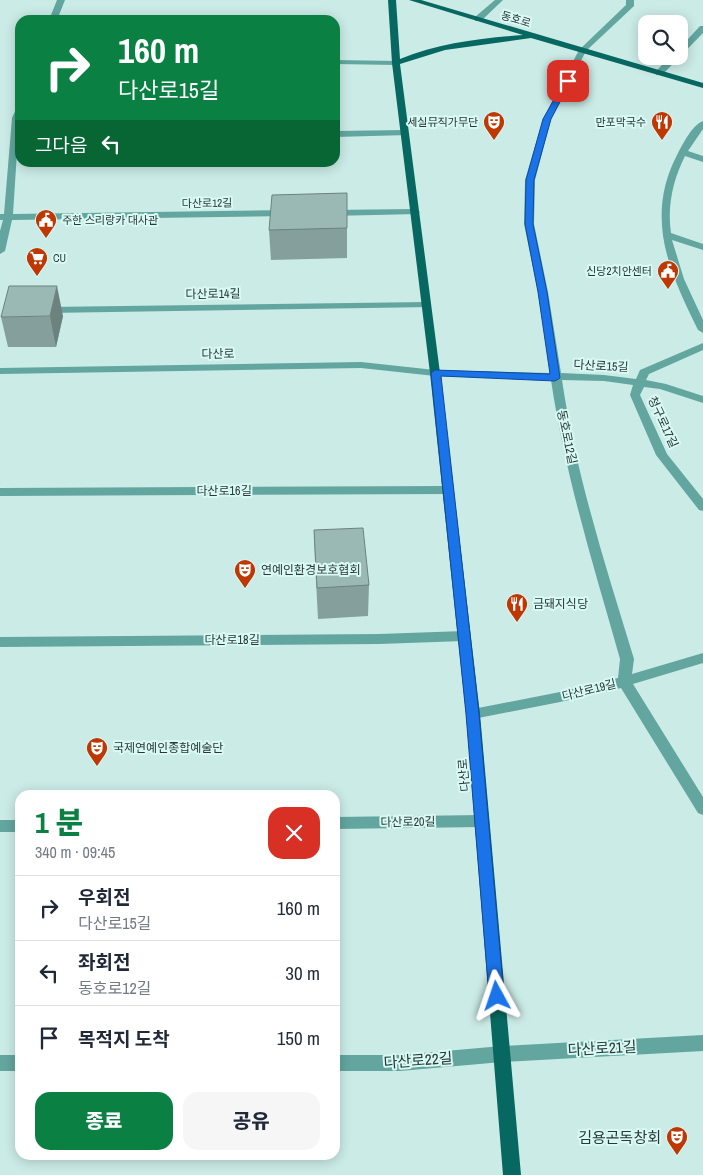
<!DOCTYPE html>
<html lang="ko">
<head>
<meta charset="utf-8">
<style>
	body { margin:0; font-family:"Archivo Narrow","Noto Sans KR",sans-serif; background:#f6f6f7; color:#1f2937; height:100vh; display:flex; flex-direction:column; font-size:19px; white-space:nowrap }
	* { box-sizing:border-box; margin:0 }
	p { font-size:16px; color:#747a83 }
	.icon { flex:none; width:28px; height:28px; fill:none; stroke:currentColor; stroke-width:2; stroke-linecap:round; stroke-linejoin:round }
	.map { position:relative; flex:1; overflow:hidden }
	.details { position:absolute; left:15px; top:790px; width:325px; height:370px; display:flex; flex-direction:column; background:#fff; border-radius:15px; box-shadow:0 2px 12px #0003 }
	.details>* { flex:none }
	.guide { position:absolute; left:15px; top:15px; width:325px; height:152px; border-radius:15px; box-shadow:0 2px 12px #0003; background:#0b8043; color:#fff; overflow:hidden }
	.controls { position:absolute; left:638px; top:15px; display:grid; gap:10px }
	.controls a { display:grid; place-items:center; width:50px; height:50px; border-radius:10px; background:#fff; box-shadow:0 2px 12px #0003; font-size:25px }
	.pin { position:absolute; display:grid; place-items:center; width:42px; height:42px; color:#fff; margin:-21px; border-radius:10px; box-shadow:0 2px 8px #0006 }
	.me { position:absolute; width:55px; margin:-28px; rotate:355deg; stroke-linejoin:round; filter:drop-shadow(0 0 4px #0008) }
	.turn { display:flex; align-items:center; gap:18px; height:105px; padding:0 20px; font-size:22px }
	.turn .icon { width:65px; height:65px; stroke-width:2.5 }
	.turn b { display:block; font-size:35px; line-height:42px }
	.then { display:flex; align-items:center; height:48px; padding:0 20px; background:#0003; gap:10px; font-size:19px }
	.round { display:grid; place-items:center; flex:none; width:52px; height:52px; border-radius:15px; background:#f6f6f7 }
	.headline { display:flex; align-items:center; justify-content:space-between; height:85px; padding:0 20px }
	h1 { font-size:30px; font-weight:800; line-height:38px; color:#0b8043 }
	.button { display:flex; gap:10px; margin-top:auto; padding:10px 20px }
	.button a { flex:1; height:58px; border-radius:15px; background:#0b8043; color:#fff; font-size:20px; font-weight:800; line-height:58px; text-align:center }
	.button a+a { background:#f6f6f7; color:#1f2937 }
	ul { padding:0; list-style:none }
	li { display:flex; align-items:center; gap:15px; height:65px; padding:0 20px; border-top:1px solid #e0e1e3 }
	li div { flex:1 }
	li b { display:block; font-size:19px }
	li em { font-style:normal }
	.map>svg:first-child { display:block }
</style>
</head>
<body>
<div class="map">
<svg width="703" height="1175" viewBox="0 0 703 1175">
	<rect width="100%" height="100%" fill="#cbebe7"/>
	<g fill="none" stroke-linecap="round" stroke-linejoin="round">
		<path fill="#62a69f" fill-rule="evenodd" d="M57 0H65L57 20H49Z
			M495 0H503L481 21H475V17Z
			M626 0H634V6L586 51 551 119 535 180 534 224 548 292 561 373 604 375 636 379 640 370 703 343V350L649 374 646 380 666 384 703 396V403L660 389 644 387 640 395 667 454 703 499V511L699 510 656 455 630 395 633 385 604 381 562 380C576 475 606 567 634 659L632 674 703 653V663L633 684 703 797V815L698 813 621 688 560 702 473 719 468 718 466 714 468 710 473 709 560 692 618 678 620 659C594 567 565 475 551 380L435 376 361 368 0 374V368L361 362 435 370 550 373 538 292 524 224 525 180 543 119 579 50 626 5Z
			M700 26H703V33L662 75H656V71L671 56H679V49Z
			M335 60 396 61 400 63 396 65 335 64Z
			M20 106 13 214 288 210 293 213 288 216 12 220 5 251 0 254V231L3 220H0V214H4L12 118 17 107Z
			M703 121V129L688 151 703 156V162L685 156C673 180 667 206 671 233L703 244V250L672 240 684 279 703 320V333L698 330C669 271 644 217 678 153 683 144 692 125 703 121Z
			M405 130 408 131V135L335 137V131Z
			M415 209 420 212 418 214 330 216 325 213 330 210Z
			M427 302 431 303V307L47 313 42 310 47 307Z
			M448 486 454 490 448 494 0 496V488Z
			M464 631 469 633 470 636 469 639 464 641 379 644 0 647V637L379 634Z
			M482 815 487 817 489 821 487 825 482 827 335 829V817Z
			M0 820H20V832H0Z
			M703 1035V1051L502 1062 400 1071H335V1055H400L502 1046Z
			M0 1055H20V1071H0Z"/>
		<path fill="#076861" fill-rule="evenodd" d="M388 0H396L400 59C439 43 481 38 523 35L409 0H421L703 83V88L531 38 445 50 400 64 440 373 480 714 521 1175H503L466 714 430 373 392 63Z"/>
	</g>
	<path fill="#849f9c" d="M347 193V258L271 260 269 230Z
		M63 316 56 347H8L1 317Z
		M314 530 369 585 368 616 318 619 315 561Z"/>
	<path fill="#6c827f" d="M57 286 63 316 56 347 50 316Z"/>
	<path fill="#9ab9b5" stroke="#6c827f" d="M347 193V228L269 230 272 195Z
		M9 286H57L50 316 1 317Z
		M363 528 369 585 317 588 314 530Z"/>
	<path fill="#1a73e8" stroke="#114b97" d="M565 80 571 81 551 119 534 180 533 224 547 292 560 378 555 381 441 376 479 714 504 996 502 1001 497 1003 491 1001 489 996 466 714 431 373 435 370 550 374 538 292 525 224 526 180 543 119Z"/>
	<defs>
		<g id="theatre-pin" transform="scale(1.125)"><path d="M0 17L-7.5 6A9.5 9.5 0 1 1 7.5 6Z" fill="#bf3703" stroke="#d8f9f4"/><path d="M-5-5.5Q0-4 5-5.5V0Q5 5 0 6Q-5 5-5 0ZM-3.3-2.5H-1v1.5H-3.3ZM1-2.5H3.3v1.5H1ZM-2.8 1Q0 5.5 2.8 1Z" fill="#fff"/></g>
		<g id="restaurant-pin" transform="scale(1.125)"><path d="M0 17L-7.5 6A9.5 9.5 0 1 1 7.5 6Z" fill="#bf3703" stroke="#d8f9f4"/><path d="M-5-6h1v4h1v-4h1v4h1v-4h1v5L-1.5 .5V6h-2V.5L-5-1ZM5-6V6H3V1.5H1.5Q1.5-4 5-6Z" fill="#fff"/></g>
		<g id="civic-pin" transform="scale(1.125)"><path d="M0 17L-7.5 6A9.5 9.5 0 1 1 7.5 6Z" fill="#bf3703" stroke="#d8f9f4"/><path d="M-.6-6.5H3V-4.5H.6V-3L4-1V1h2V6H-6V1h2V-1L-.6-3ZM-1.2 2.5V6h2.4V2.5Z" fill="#fff"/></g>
		<g id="supermarket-pin" transform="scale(1.125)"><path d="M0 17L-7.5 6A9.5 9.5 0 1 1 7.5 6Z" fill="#bf3703" stroke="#d8f9f4"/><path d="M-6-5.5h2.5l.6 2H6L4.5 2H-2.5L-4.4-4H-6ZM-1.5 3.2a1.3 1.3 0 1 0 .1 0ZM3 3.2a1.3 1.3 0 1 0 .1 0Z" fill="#fff"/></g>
	</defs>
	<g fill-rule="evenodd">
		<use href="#theatre-pin" x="494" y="122"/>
		<use href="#restaurant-pin" x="662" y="122"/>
		<use href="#civic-pin" x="46" y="220"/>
		<use href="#supermarket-pin" x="37" y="258"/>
		<use href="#civic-pin" x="668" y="271"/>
		<use href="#theatre-pin" x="245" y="570"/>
		<use href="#restaurant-pin" x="517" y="604"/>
		<use href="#theatre-pin" x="97" y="748"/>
		<use href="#theatre-pin" x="677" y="1137"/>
	</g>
	<g text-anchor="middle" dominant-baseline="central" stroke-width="4" stroke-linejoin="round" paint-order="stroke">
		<g font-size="11" fill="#2a3736" stroke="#d8f9f4">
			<text transform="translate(516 19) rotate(17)">동호로</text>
			<text transform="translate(207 203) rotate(-1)">다산로12길</text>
		</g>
		<g font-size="11" fill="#2a3736" stroke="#d8f9f4" text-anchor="end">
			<text x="478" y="122">세실뮤직가무단</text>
			<text x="646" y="122">만포막국수</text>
			<text x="62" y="220" text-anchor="start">주한 스리랑카 대사관</text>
			<text x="53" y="258" text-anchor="start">CU</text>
			<text x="652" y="271">신당2치안센터</text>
		</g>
		<g font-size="12" fill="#2a3736" stroke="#d8f9f4">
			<text transform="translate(213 294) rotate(-1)">다산로14길</text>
			<text transform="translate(218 354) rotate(-1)">다산로</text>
			<text transform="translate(601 366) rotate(3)">다산로15길</text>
			<text transform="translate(663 422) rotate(65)">청구로17길</text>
			<text transform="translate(567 437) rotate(78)">동호로12길</text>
			<text x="224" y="491">다산로16길</text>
			<text x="232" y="640">다산로18길</text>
			<text transform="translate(589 690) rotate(-14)">다산로19길</text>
			<text transform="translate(464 775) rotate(-95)">다산로</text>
			<text transform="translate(408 822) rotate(-1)">다산로20길</text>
		</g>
		<g font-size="12" fill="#2a3736" stroke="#d8f9f4" text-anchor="start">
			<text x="261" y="570">연예인환경보호협회</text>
			<text x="533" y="604">금돼지식당</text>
			<text x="113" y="748">국제연예인종합예술단</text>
		</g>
		<g font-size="15" fill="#2a3736" stroke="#d8f9f4">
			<text transform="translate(602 1048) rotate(-3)">다산로21길</text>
			<text transform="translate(418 1060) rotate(-4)">다산로22길</text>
		</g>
		<g font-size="15" fill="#2a3736" stroke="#d8f9f4" text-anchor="end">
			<text x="661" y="1137">김용곤독창회</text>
		</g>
	</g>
</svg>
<div class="controls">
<a><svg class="icon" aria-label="search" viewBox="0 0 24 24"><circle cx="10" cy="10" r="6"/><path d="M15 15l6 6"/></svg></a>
</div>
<div class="pin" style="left:568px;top:81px;background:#d93025"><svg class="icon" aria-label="arrive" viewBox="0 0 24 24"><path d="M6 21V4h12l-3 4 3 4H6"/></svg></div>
<svg class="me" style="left:497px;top:996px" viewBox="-20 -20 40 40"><path d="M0-17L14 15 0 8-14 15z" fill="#1a73e8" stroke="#fff" stroke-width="4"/></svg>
<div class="guide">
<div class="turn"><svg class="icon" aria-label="right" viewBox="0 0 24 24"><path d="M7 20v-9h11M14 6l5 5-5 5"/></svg><div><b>160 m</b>다산로15길</div></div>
<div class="then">그다음<svg class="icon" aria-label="left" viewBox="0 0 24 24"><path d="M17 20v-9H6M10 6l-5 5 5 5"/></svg></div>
</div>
<section class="details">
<div class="headline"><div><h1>1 분</h1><p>340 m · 09:45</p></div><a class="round" style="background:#d93025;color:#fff"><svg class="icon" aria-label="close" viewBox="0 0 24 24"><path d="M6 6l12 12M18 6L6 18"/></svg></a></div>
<ul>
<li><svg class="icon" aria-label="right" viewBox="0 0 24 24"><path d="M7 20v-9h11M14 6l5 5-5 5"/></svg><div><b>우회전</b><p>다산로15길</p></div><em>160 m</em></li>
<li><svg class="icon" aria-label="left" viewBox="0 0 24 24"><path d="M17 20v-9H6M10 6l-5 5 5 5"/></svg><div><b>좌회전</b><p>동호로12길</p></div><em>30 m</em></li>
<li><svg class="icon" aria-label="arrive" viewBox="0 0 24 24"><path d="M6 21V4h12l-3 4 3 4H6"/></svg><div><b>목적지 도착</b></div><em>150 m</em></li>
</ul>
<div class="button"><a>종료</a><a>공유</a></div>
</section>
</div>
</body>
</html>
